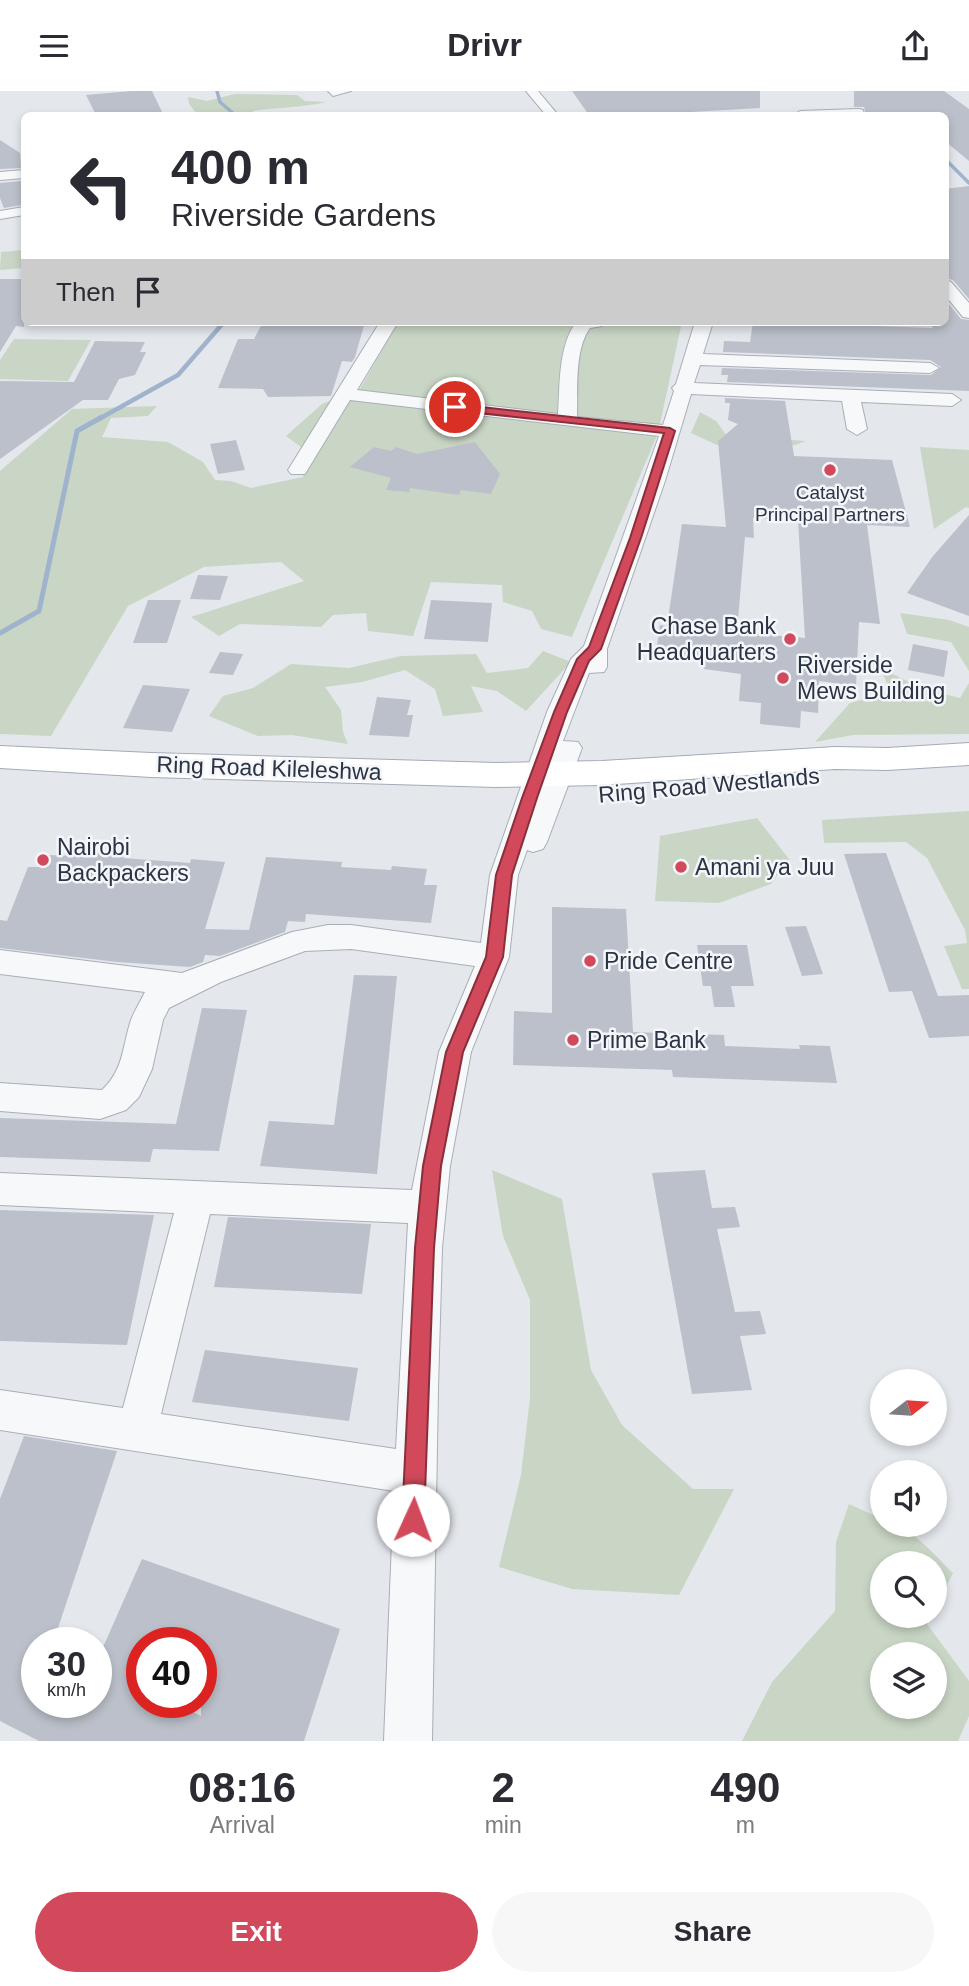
<!DOCTYPE html>
<html lang="en">
<head>
<meta charset="utf-8">
<style>
	body { margin:0; font-family:Helvetica,sans-serif; background:#f7f7f7; color:#2b2b33; height:100vh; display:flex; flex-direction:column; font-size:26px; white-space:nowrap }
	* { box-sizing:border-box; margin:0 }
	p { font-size:23px; color:#7c7c81 }
	.icon { flex:none; width:38px; height:38px; fill:none; stroke:currentColor; stroke-width:2; stroke-linecap:round; stroke-linejoin:round }
	.map { position:relative; height:1650px; overflow:hidden }
	.panel { display:flex; flex-direction:column; background:#fff; flex:1 }
	.panel>* { flex:none }
	.hud { position:absolute; left:21px; top:21px; width:928px; height:214px; border-radius:10px; box-shadow:0 4px 10px #0003; background:#fff; color:#2b2b33; overflow:hidden }
	.needle { width:46px; rotate:73deg }
	.tools { position:absolute; left:870px; top:1278px; display:grid; gap:14px }
	.tools a { display:grid; place-items:center; width:77px; height:77px; border-radius:50%; background:#fff; box-shadow:0 4px 10px #0003; font-size:35px }
	.speed { position:absolute; left:21px; top:1536px; display:flex; gap:14px; font-size:35px; font-weight:700; text-align:center }
	.speed>* { display:grid; place-content:center; width:91px; height:91px; border-radius:50%; background:#fff; box-shadow:0 4px 10px #0003; line-height:1 }
	.speed small { font-size:18px; font-weight:400 }
	.speed .limit { border:10px solid #d22; background:#fff; color:#111 }
	.pin { position:absolute; display:grid; place-items:center; width:60px; height:60px; color:#fff; margin:-30px; border:4px solid #fff; border-radius:50%; box-shadow:0 2px 7px #0007 }
	.me { position:absolute; width:77px; margin:-38px; rotate:2deg; stroke-linejoin:round; filter:drop-shadow(0 0 5px #0008) }
	.turn { display:flex; align-items:center; gap:24px; height:147px; padding:0 35px; font-size:32px }
	.turn .icon { width:91px; height:91px; stroke-width:2.5 }
	.turn b { display:block; font-size:49px; line-height:60px }
	.then { display:flex; align-items:center; height:66px; padding:0 35px; background:#0003; gap:14px; font-size:26px }
	.eta { display:flex; justify-content:space-evenly; align-items:center; height:119px; text-align:center }
	.eta b { font-size:42px; font-weight:700; line-height:49px }
	.action { display:flex; gap:14px; margin-top:auto; padding:14px 35px }
	.action a { flex:1; height:80px; border-radius:42px; background:#d1495b; color:#fff; font-size:28px; font-weight:700; line-height:80px; text-align:center }
	.action a+a { background:#f7f7f7; color:#2b2b33 }
	header { display:flex; justify-content:space-between; align-items:center; height:91px; padding:0 35px; background:#fff; font-size:32px; font-weight:700 }
	.map>svg:first-child { display:block }
</style>
</head>
<body>
<header><svg class="icon" aria-label="menu" viewBox="0 0 24 24"><path d="M4 6h16M4 12h16M4 18h16"/></svg>Drivr<svg class="icon" aria-label="share" viewBox="0 0 24 24"><path d="M12 15V3M7 8l5-5 5 5M5 13v7h14v-7"/></svg></header>
<div class="map">
<svg width="969" height="1650" viewBox="0 0 969 1650">
	<rect width="100%" height="100%" fill="#e4e7ec"/>
	<path fill="#c9d6c5" fill-rule="evenodd" d="M235 3 297 4 305 10 326 11C301 17 277 16 253 20L252 24H198L189 13 188 6 207 10Z
		M24 159V177L0 179 1 161Z
		M398 231H682L658 342 572 546 541 538 532 520 503 511 502 494 431 491 413 545 368 540 366 522 333 524 321 536 240 533 219 545 191 526 304 490 281 471 204 476 128 515 51 645 0 643V380L72 318 157 315 148 325 111 327 102 346 168 351 203 371 215 389 231 390 251 397 303 386 301 356 286 345 322 313 360 298Z
		M14 248 91 249 68 290 0 288V269Z
		M700 321 716 330 727 345 806 350 789 356H746L717 354 691 342Z
		M920 356 969 359V417L966 416 934 438Z
		M900 522 949 529 969 536V580L951 551 907 543Z
		M543 560 571 571 526 620 497 600 471 595 483 621 443 625 435 598 405 579 362 591 325 596 341 619 343 641 348 653 292 644 258 645 209 625 223 605 253 597 291 573 349 577 401 565 476 563 487 582 528 577Z
		M880 577 924 598 960 607 969 592V643L853 644 815 651 850 612 891 601Z
		M969 720V898H962L944 855 967 852 965 839 927 767 906 751 824 752 822 729Z
		M757 727 789 768 771 793 719 812 655 810 660 745Z
		M492 1079 562 1108 591 1279 622 1334 693 1398H734L679 1504 572 1498 499 1476 521 1384 530 1307V1209L503 1145Z
		M849 1413 882 1428V1433C911 1433 933 1463 953 1482L935 1518 934 1472H882V1524H931L927 1533 969 1590V1625L958 1650H742L772 1591 835 1520 836 1451ZM882 1563H934V1615H882Z"/>
	<g fill="none" stroke-linecap="round" stroke-linejoin="round">
		<path stroke="#9fb4cc" stroke-width="3.5" d="M217 0 220 11 235 24
			M945 68 969 92"/>
		<path stroke="#9fb4cc" stroke-width="4.5" d="M99 328 178 284 224 231"/>
		<path stroke="#9fb4cc" stroke-width="5" d="M0 542 39 520 77 340 102 326"/>
	</g>
	<path fill="#bbc0ca" fill-rule="evenodd" d="M131 0H152L163 23 96 24 86 4Z
		M572 0H760V17L673 22 675 24H589Z
		M854 0H944L969 18V70L945 50V24H866L864 16H854Z
		M0 49 20 62 21 77 0 78Z
		M21 90 22 114 4 117 0 107V92Z
		M969 95V208L953 189 945 187V98Z
		M0 188H24V236L16 235 0 261Z
		M945 208 961 228 969 229V300L727 291 728 284H721L722 277 931 284 941 276 930 269 723 261 724 250 750 251 753 231 839 235 838 231H874L875 235 933 237 929 231H945Z
		M263 231H365L355 266 352 271 342 270 331 305 268 306 263 298 218 297 238 248H254Z
		M95 250 145 251 140 261H146L135 284 119 288 108 309H83L0 368V290L74 291Z
		M725 307 785 310 794 365 892 369 910 436 867 434 880 533 859 531 856 595 819 590 818 622 801 620 800 637 760 633 761 612 739 610 741 583 704 578 705 569 656 562 660 534 667 535 682 433 726 436 718 350 738 333 728 329 730 312H725ZM753 427 798 429 805 547 737 541 745 446 754 447Z
		M236 349 245 379 218 383 210 353Z
		M475 351 500 383 491 403 461 399 459 404 410 397 409 401 386 399 391 387 350 376 374 356 391 360 396 356 417 363Z
		M969 424V525L907 502 933 465Z
		M198 484 228 485 220 509 190 508Z
		M148 509H181L167 552H133Z
		M431 509 492 512 488 551 424 548Z
		M913 553 948 560 944 586 908 579Z
		M220 561 243 563 233 584 209 582Z
		M143 594 190 598 172 641 123 637Z
		M377 606 411 609 407 624H413L409 646 369 644Z
		M90 762H125L123 767 190 772 191 768 225 771 205 838 249 839 266 766 342 771 341 776 391 779 392 775 427 778 424 794H437L431 832 306 823 305 831 288 830 285 841 220 865 205 864 203 871 190 876 117 871 0 857V829L7 830 28 776H38L43 764 89 765Z
		M886 762 938 905 969 904V945L929 947 912 900 889 901 844 763Z
		M552 816 626 818 633 941 724 944 725 955 800 958 799 954 830 955 837 992 673 986 672 979 513 974 514 920 552 922Z
		M806 835 823 883 802 885 785 836Z
		M697 854H747L754 895H731L735 916H714L711 895H703Z
		M354 884 397 885 377 1083 260 1075 269 1030 334 1034Z
		M202 917 247 919 219 1060 153 1058 150 1071 0 1066V1027L176 1033Z
		M705 1079 712 1117 735 1116 740 1136 717 1138 735 1221 760 1220 766 1243 740 1245 752 1299 692 1303 652 1082Z
		M0 1119 154 1124 127 1254 0 1250Z
		M228 1126 371 1133 362 1203 214 1196Z
		M205 1259 358 1277 349 1330 192 1311Z
		M24 1345 117 1360 53 1552H37V1612H96V1572L142 1468 340 1538 304 1650H39L0 1630V1408ZM142 1552H201V1625L175 1612H142Z"/>
	<g fill="none" stroke-linecap="round" stroke-linejoin="round">
		<g stroke="#a9aeb7" stroke-width="2">
			<path id="minor" d="M328 0H351L333 5Z
				M526 0H538L558 24H546Z
				M859 18 863 19 864 24H794L800 20Z
				M24 79V87L0 89V81Z
				M24 116V124L0 128V120Z
				M945 189 951 191 969 212V227L963 226 945 204Z
				M380 231H398L357 299 558 323C560 294 558 256 576 231H605L602 235 590 237C574 259 578 299 577 326L663 334 674 300 672 297 676 293 695 231H713L703 263 930 272 939 277 930 282 700 274 694 292 952 303 961 309 952 315 861 311 867 338 857 344 847 338 842 310 691 303 665 390 607 558V576L604 581 589 582 563 650 578 651 582 657 547 751 543 758 533 761 527 759 518 784 509 866 471 961 450 1075 442 1157 438 1298 432 1650H384L394 1400 0 1339V1299L123 1317 174 1122 0 1114V1082L412 1099 439 961 475 875 351 858 305 860 221 891 169 917 163 929 152 978 139 1006 126 1019 100 1028 0 1020V992L102 999C123 979 122 959 130 932 133 922 140 911 145 901L0 883V859L182 882 292 841 328 834H351L481 852 490 784 547 621 571 568 584 555 659 345 350 309 305 383H291L288 379ZM210 1123 408 1132 396 1358 161 1323Z"/>
		</g>
		<g stroke="#a3abb8" stroke-width="2">
			<path id="major" d="M969 652V674L887 679 835 678 602 694 496 696 151 686 0 677V655L151 662 496 672 602 670 835 656 887 657Z"/>
		</g>
		<use href="#minor" fill="#f7f8fa" fill-rule="evenodd"/>
		<use href="#major" fill="#fff" fill-rule="evenodd"/>
	</g>
	<path fill="#d1495b" stroke="#882f3b" stroke-width="2" d="M455 313 670 337 675 340 641 447 601 558 589 570 567 621 537 707 512 784 503 866 463 961 441 1075 434 1157 424 1429 421 1437 413 1440 405 1437 402 1429 415 1157 423 1075 446 961 486 866 496 784 522 707 554 621 577 568 589 556 630 447 664 342 451 319V314Z"/>
	<g fill="#d1495b" stroke="#f4f6f9" stroke-width="2.5">
		<circle cx="830" cy="379" r="7"/>
		<circle cx="790" cy="548" r="7"/>
		<circle cx="783" cy="587" r="7"/>
		<circle cx="43" cy="769" r="7"/>
		<circle cx="681" cy="776" r="7"/>
		<circle cx="590" cy="870" r="7"/>
		<circle cx="573" cy="949" r="7"/>
	</g>
	<g text-anchor="middle" dominant-baseline="central" stroke-width="5" stroke-linejoin="round" paint-order="stroke">
		<g font-size="19" fill="#2b3445" stroke="#f4f6f9">
			<text x="830" y="401">Catalyst<tspan x="830" dy="22">Principal Partners</tspan></text>
		</g>
		<g font-size="23" fill="#2b3445" stroke="#f4f6f9" text-anchor="start">
			<text x="776" y="535" text-anchor="end">Chase Bank<tspan x="776" dy="26">Headquarters</tspan></text>
			<text x="797" y="574">Riverside<tspan x="797" dy="26">Mews Building</tspan></text>
			<text x="57" y="756">Nairobi<tspan x="57" dy="26">Backpackers</tspan></text>
			<text x="695" y="776">Amani ya Juu</text>
			<text x="604" y="870">Pride Centre</text>
			<text x="587" y="949">Prime Bank</text>
		</g>
		<g font-size="23" fill="#2b3445" stroke="#f4f6f9">
			<text transform="translate(269 677) rotate(2)">Ring Road Kileleshwa</text>
			<text transform="translate(709 694) rotate(-5)">Ring Road Westlands</text>
		</g>
	</g>
</svg>
<div class="tools">
<a><svg class="needle" viewBox="-14 -14 28 28"><path d="M0-13l5 13h-10z" fill="#e53935"/><path d="M0 13l5-13h-10z" fill="#7c7c81"/></svg></a>
<a><svg class="icon" aria-label="sound" viewBox="0 0 24 24"><path d="M4 9h4l5-4v14l-5-4H4zM17 9q2 3 0 6"/></svg></a>
<a><svg class="icon" aria-label="search" viewBox="0 0 24 24"><circle cx="10" cy="10" r="6"/><path d="M15 15l6 6"/></svg></a>
<a><svg class="icon" aria-label="layers" viewBox="0 0 24 24"><path d="M12 4l9 5-9 5-9-5zM3 14l9 5 9-5"/></svg></a>
</div>
<div class="speed"><div>30<small>km/h</small></div><div class="limit">40</div></div>
<div class="pin" style="left:455px;top:316px;background:#d93025"><svg class="icon" aria-label="arrive" viewBox="0 0 24 24"><path d="M6 21V4h12l-3 4 3 4H6"/></svg></div>
<svg class="me" style="left:413px;top:1429px" viewBox="-20 -20 40 40"><circle r="19" fill="#fff"/><path d="M0-13L10 11 0 6-10 11z" fill="#d1495b"/></svg>
<div class="hud">
<div class="turn"><svg class="icon" aria-label="left" viewBox="0 0 24 24"><path d="M17 20v-9H6M10 6l-5 5 5 5"/></svg><div><b>400 m</b>Riverside Gardens</div></div>
<div class="then">Then<svg class="icon" aria-label="arrive" viewBox="0 0 24 24"><path d="M6 21V4h12l-3 4 3 4H6"/></svg></div>
</div>
</div>
<section class="panel">
<div class="eta">
<div><b>08:16</b><p>Arrival</p></div>
<div><b>2</b><p>min</p></div>
<div><b>490</b><p>m</p></div>
</div>
<div class="action"><a>Exit</a><a>Share</a></div>
</section>
</body>
</html>
